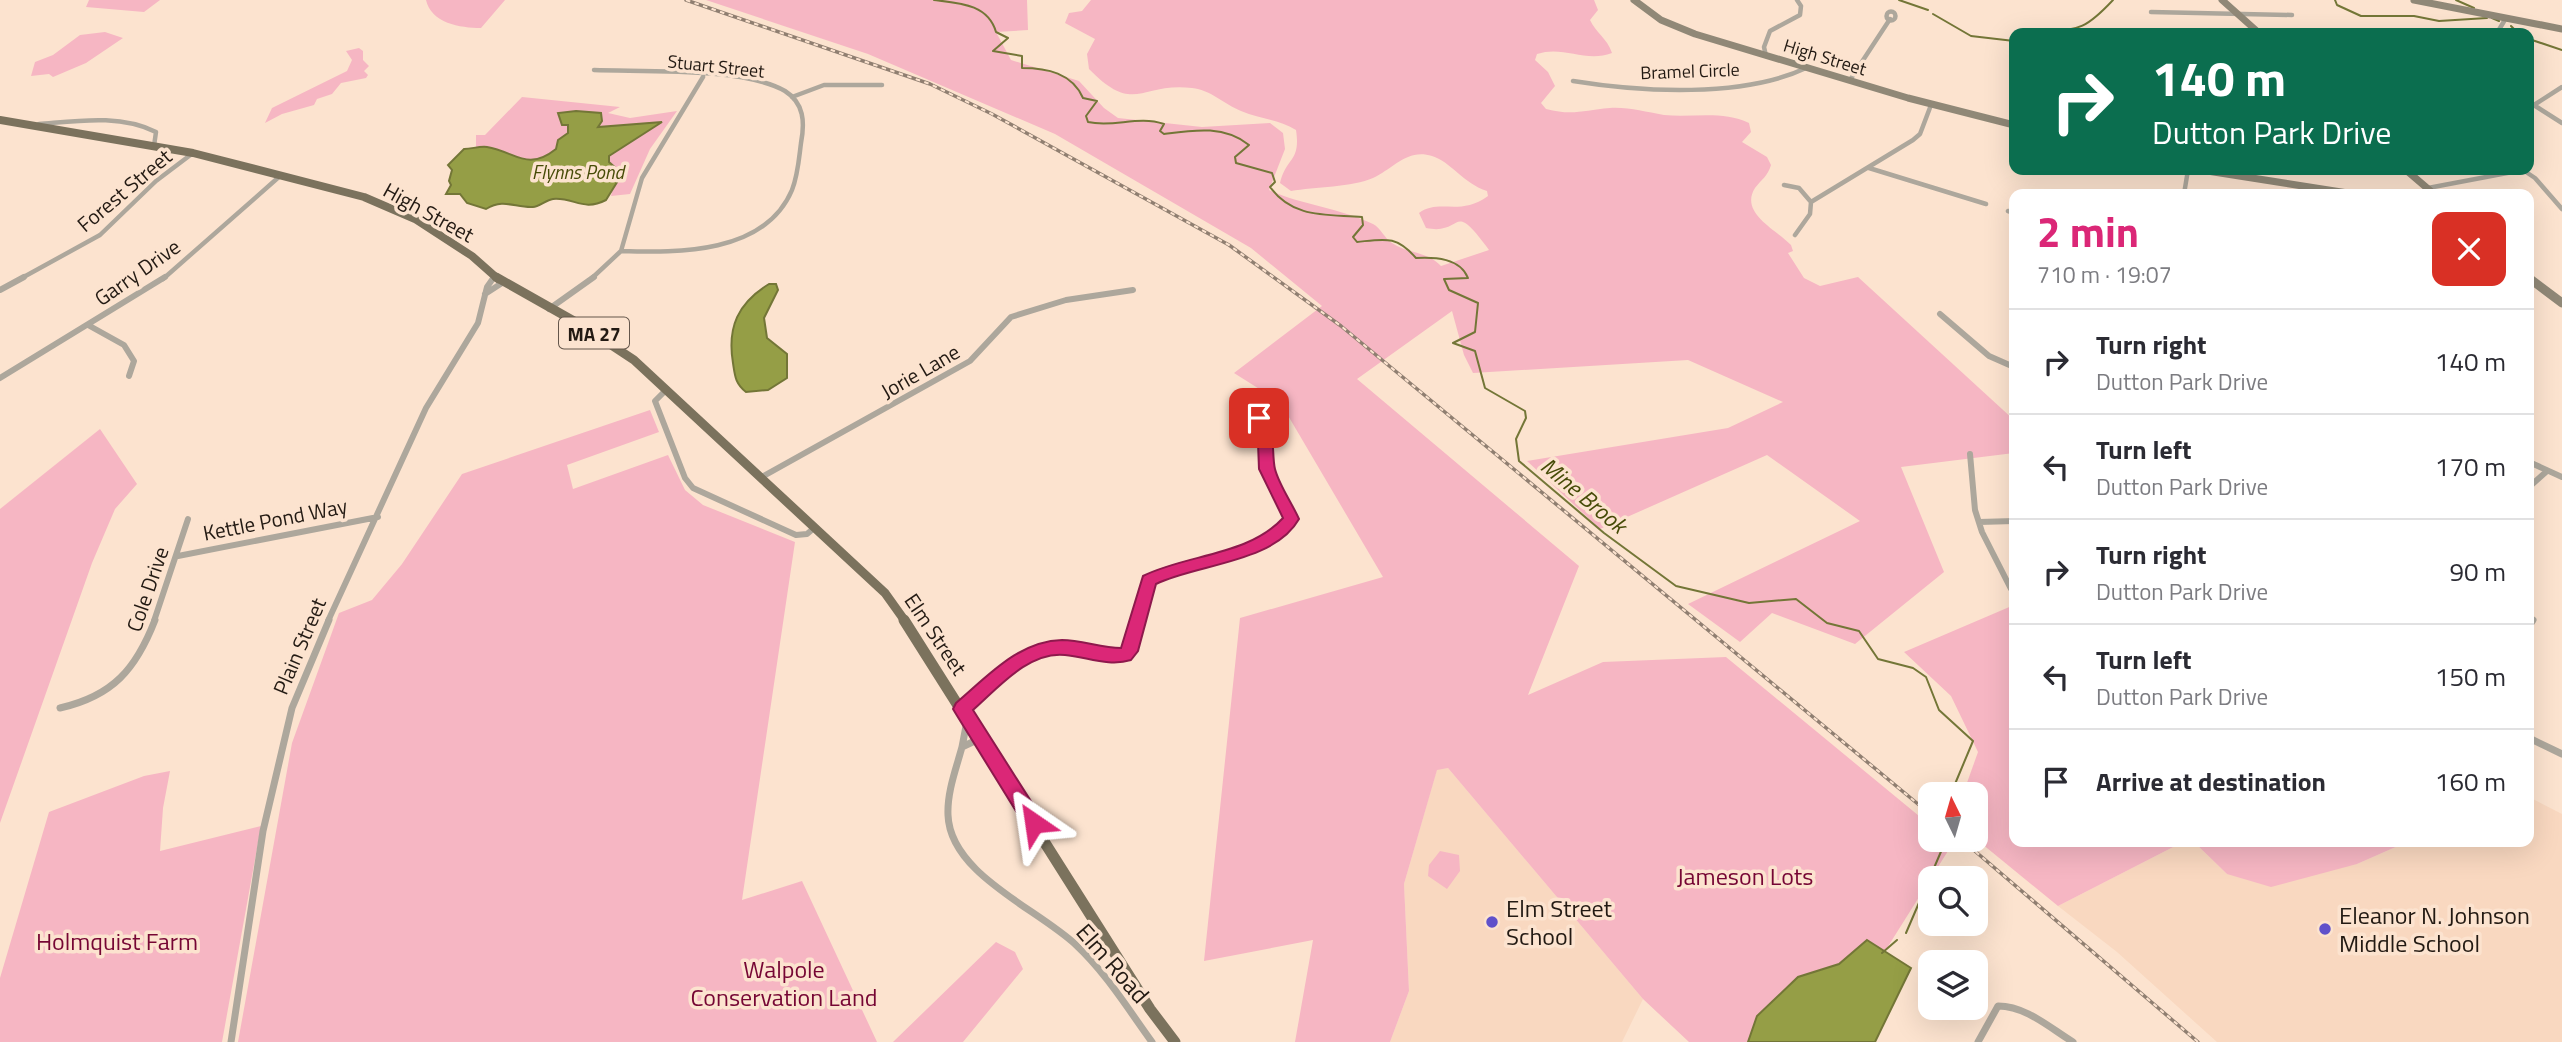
<!DOCTYPE html>
<html lang="en">
<head>
<meta charset="utf-8">
<style>
	body { margin:0; font-family:"Titillium Web",sans-serif; background:#f2f2f3; color:#2b2b33; height:100vh; display:flex; flex-direction:column; font-size:26px; white-space:nowrap }
	* { box-sizing:border-box; margin:0 }
	p { font-size:23px; color:#7c7c81 }
	.icon { flex:none; width:38px; height:38px; fill:none; stroke:currentColor; stroke-width:2; stroke-linecap:round; stroke-linejoin:round }
	.map { position:relative; flex:1; overflow:hidden }
	.side { position:absolute; left:2009px; top:189px; width:525px; height:658px; display:flex; flex-direction:column; background:#fff; border-radius:14px; box-shadow:0 7px 28px #0002 }
	.side>* { flex:none }
	.guide { position:absolute; left:2009px; top:28px; width:525px; height:147px; border-radius:14px; box-shadow:0 7px 28px #0002; background:#0b6e4f; color:#fff; overflow:hidden }
	.needle { width:46px; rotate:355deg }
	.controls { position:absolute; left:1918px; top:782px; display:grid; gap:14px }
	.controls a { display:grid; place-items:center; width:70px; height:70px; border-radius:14px; background:#fff; box-shadow:0 7px 28px #0002; font-size:35px }
	.pin { position:absolute; display:grid; place-items:center; width:60px; height:60px; color:#fff; margin:-30px; border-radius:14px; box-shadow:0 4px 10px #0006 }
	.me { position:absolute; width:77px; margin:-38px; rotate:328deg; stroke-linejoin:round; filter:drop-shadow(0 0 5px #0008) }
	.turn { display:flex; align-items:center; gap:24px; height:147px; padding:0 28px; font-size:32px }
	.turn .icon { width:91px; height:91px; stroke-width:2.5 }
	.turn b { display:block; font-size:49px; line-height:60px }
	.round { display:grid; place-items:center; flex:none; width:74px; height:74px; border-radius:14px; background:#f2f2f3 }
	.summary { display:flex; align-items:center; justify-content:space-between; height:119px; padding:0 28px }
	h1 { font-size:42px; font-weight:700; line-height:52px; color:#db2777 }
	ul { padding:0; list-style:none }
	li { display:flex; align-items:center; gap:21px; height:105px; padding:0 28px; border-top:2px solid #e1e1e2 }
	li div { flex:1 }
	li b { display:block; font-size:26px }
	li em { font-style:normal }
	.map>svg:first-child { display:block }
</style>
</head>
<body>
<div class="map">
<svg width="2562" height="1042" viewBox="0 0 2562 1042">
	<rect width="100%" height="100%" fill="#fce3cf"/>
	<path fill="#f9d8c0" d="M1448 768 1643 999 1622 1042H1390L1409 991 1404 884 1437 769Z
		M2529 797 2562 814V1042H2217L2117 952 2058 906 2183 842H2194L2227 874 2357 864 2407 842H2529Z"/>
	<path fill="#f6b6c3" d="M89 0H160L144 12 86 7Z
		M426 0H505L481 28C460 28 431 23 426 0Z
		M706 0H1027L1028 30 996 32 1011 60 1079 81 1104 108 1118 118 1202 127 1270 123 1283 133 1285 149 1269 190C1302 205 1340 208 1373 224 1381 228 1384 238 1392 243 1408 254 1427 251 1441 266L1489 250C1450 197 1465 236 1426 228L1419 213C1440 198 1459 217 1488 196L1487 191C1464 184 1450 161 1432 156 1407 148 1393 169 1373 178 1353 187 1314 187 1291 191L1280 183C1286 157 1301 162 1296 130 1278 119 1260 119 1241 111 1224 104 1211 90 1192 88 1140 82 1135 116 1089 69L1087 54 1095 39 1065 23 1069 13 1082 11 1091 0H1594L1598 10 1590 20C1596 33 1607 38 1612 53 1585 63 1563 45 1537 54L1535 60 1548 72 1555 86 1541 103 1546 109C1573 116 1584 110 1610 108 1629 107 1645 112 1664 115 1693 118 1722 110 1749 123L1751 132 1742 142 1767 157 1771 165C1768 176 1761 180 1755 188 1739 213 1777 230 1791 245L1793 251 1788 253 1804 278 1820 286 1858 277 2014 420V453L1901 467 1944 572 1855 644 1772 613 1740 642 1688 604 1860 521 1767 455 1600 529 1527 461 1728 428 1783 402 1688 360 1473 373 1464 355 1452 311 1357 379 1579 566 1528 695 1603 662 1726 657 1930 825V840L1953 843 1828 1042H1689L1643 999 1448 768 1437 770 1404 884 1409 991 1390 1042H1295L1313 940 1204 961 1240 618 1383 577 1280 402 1234 373 1322 306 1251 248 1055 134 868 54Z
		M105 32 123 38 86 63 53 77 49 74 31 76 35 62 53 55 80 35Z
		M359 48 363 51V60L369 66 364 71 368 75 366 78 341 83 332 94 317 99 314 105 282 114 265 123 272 108 347 71 352 60 346 51Z
		M522 97 620 107 608 113 630 118 677 111 650 149 630 194 611 196 618 170 609 162V156L660 122 598 127 601 113 586 112 568 125V134L558 140 556 149C523 175 509 145 476 147V135H485Z
		M650 410 659 432 567 465 573 489 668 455 685 490 703 505 795 542 742 900 802 881 877 1042H238L292 743 339 613 372 600 402 564 462 474Z
		M100 429 137 484 115 509 92 563 0 823V509Z
		M2014 605V842H2183L2058 906 1976 839V794H1963L1978 752 1951 696 1904 652Z
		M170 771 163 808 160 851 261 826 222 1042H0V978L49 812 144 776Z
		M2194 842H2407L2357 864 2271 887 2227 874Z
		M1440 851 1459 855 1460 871 1447 889 1428 876 1429 865Z
		M996 942 1015 952 1023 969 963 1042H893Z"/>
	<path fill="#959e46" stroke="#737637" stroke-width="2" d="M576 111 601 113 602 121 598 127 662 122 609 156V162L618 170 619 179 606 200C583 212 574 197 553 199 546 200 539 207 533 207 515 208 504 198 486 209L467 203 460 194H446L451 185 449 181 452 170 448 165 464 149C472 149 479 146 487 147 516 152 527 172 556 149L558 140 568 133V125H562L558 113Z
		M769 284H776L778 290 764 318 767 338 787 354V378L768 390 746 392C735 383 735 376 733 363 727 327 738 303 769 284Z
		M1867 940 1911 968 1875 1042H1748L1757 1016 1798 977 1839 964Z"/>
	<g fill="none" stroke-linecap="round" stroke-linejoin="round">
		<path stroke="#737637" stroke-width="2" d="M934 0C959 3 988 4 996 32L1008 38 993 51 1022 56V68C1047 68 1072 73 1083 98L1097 101 1086 116 1088 122C1114 128 1138 115 1164 124L1160 131 1164 134C1194 130 1224 125 1249 145L1235 157 1236 163 1272 173 1275 182 1270 187C1294 219 1326 214 1362 217L1363 225 1353 237 1357 242C1385 239 1396 235 1416 258 1435 257 1460 258 1468 278L1444 279 1449 290 1478 303 1475 332 1453 343 1475 351 1485 388 1525 411 1526 418 1516 439 1519 461 1604 533 1676 586 1749 603 1796 599 1827 623 1859 631 1878 659 1913 668 1926 677 1939 710 1973 741 1955 784V794
			M1899 0 1928 10
			M2335 0 2337 5 2361 16H2414L2439 21 2487 18
			M2456 0 2474 8
			M1933 14 1971 36 2014 41
			M2492 18 2499 21
			M2511 26 2518 33
			M2038 33C2079 29 2084 31 2113 0
			M2529 39 2562 50
			M1906 933 1946 840
			M1882 953 1897 940"/>
		<path stroke="#ada79c" stroke-width="4.5" d="M1886.5 16a4.5 4.5 0 1 1 9 0a4.5 4.5 0 1 1-9 0Z
			M2151 12 2292 15
			M2497 33 2506 18
			M1766 56 1764 47 1770 31 1800 15 1801 6 1797 0
			M594 70C643 72 743 67 785 91 804 103 805 122 801 143 799 158 798 175 792 190 765 254 678 253 621 251
			M1850 80 1890 19
			M1573 81C1641 92 1743 98 1806 68
			M792 97 824 85H882
			M2529 102 2562 123
			M2534 105 2562 87
			M39 124C77 121 120 114 156 132L154 146
			M1869 168 1986 204
			M1784 185 1799 188 1811 202
			M2428 188 2523 170 2535 178 2562 209
			M2184 194 2188 170
			M2008 211 2014 213
			M1795 235 1810 214 1811 202 1913 140 1920 134 1931 105
			M20 279 100 235 156 181 193 153
			M163 279 280 176
			M591 279 621 251 642 178 703 77"/>
		<path stroke="#ada79c" stroke-width="6" d="M0 290 24 277
			M485 294 502 283
			M549 309 594 277
			M1940 314 1989 356 2014 367
			M88 325 124 345 134 361 129 376
			M0 378 165 277
			M667 389 655 401 685 478 693 488 796 535 807 534 814 528
			M1970 454 1975 510 1982 532 2011 589
			M2529 462 2562 477
			M760 478 970 361 1011 317 1066 300 1133 290
			M2529 487 2547 471
			M1979 522 2014 521
			M178 556 378 517
			M154 621 188 519
			M328 621 426 408 478 323 487 287 494 277
			M1137 621 1148 581C1161 573 1175 571 1189 567 1227 558 1263 548 1291 519L1267 469 1259 418"/>
		<path stroke="#ada79c" stroke-width="7" d="M2529 626 2533 620
			M60 708C113 696 136 669 155 620
			M962 709C986 688 1012 653 1047 649 1074 647 1103 663 1129 651L1138 620
			M2529 738 2562 754
			M979 739 962 747C956 769 947 792 948 815 950 874 1038 909 1076 945 1106 973 1128 1009 1152 1042
			M962 747 967 721
			M231 1042 263 831 292 708 329 620
			M1978 1042 1998 1006C2026 1006 2050 1028 2073 1042"/>
		<path stroke="#908877" stroke-width="7" d="M1634 0 1661 20 1695 34 1908 98 2014 125
			M2222 0 2259 33
			M2414 0 2562 29
			M2201 170 2354 194
			M2406 170 2434 194"/>
		<path stroke="#908877" stroke-width="9" d="M2529 278 2562 303"/>
		<path stroke="#7b725d" stroke-width="8" d="M0 120 193 153 364 197 415 219 472 256 498 279"/>
		<path stroke="#7b725d" stroke-width="9" d="M496 277 581 325 634 360 885 593 905 621"/>
		<path stroke="#7b725d" stroke-width="11" d="M904 620 1150 1009 1175 1042"/>
		<g stroke="#907f71" stroke-width="3.5">
			<path id="rail" d="M686 0 930 84 992 114 1229 245 1341 326 1930 814
				M1962 840 2198 1042"/>
		</g>
		<use href="#rail" stroke="#fce3cf" stroke-width="2" stroke-dasharray="4.5" stroke-linecap="butt"/>
	</g>
	<path fill="#db2777" stroke="#8e194d" stroke-width="2" d="M1259 412C1277 418 1271 454 1275 469 1279 485 1292 503 1299 519 1274 563 1197 564 1156 584L1138 651 1131 660C1109 667 1087 657 1065 655 1029 651 998 688 973 710L1041 817 1043 823 1041 829 1034 831 1027 829 956 714 953 709 956 703C987 677 1018 641 1062 640 1082 640 1101 648 1121 648L1143 576C1187 554 1248 556 1283 518L1259 469 1258 443 1251 418Z"/>
	<g fill="#6051ca" stroke="#fce3cf" stroke-width="2.5">
		<circle cx="1492" cy="922" r="7"/>
		<circle cx="2325" cy="929" r="7"/>
	</g>
	<g text-anchor="middle" dominant-baseline="central" stroke-width="7" stroke-linejoin="round" paint-order="stroke">
		<g font-size="18" fill="#231a13" stroke="#fce3cf">
			<text transform="translate(1825 57) rotate(17)">High Street</text>
			<text transform="translate(716 66) rotate(6)">Stuart Street</text>
			<text transform="translate(1690 71) rotate(-2)">Bramel Circle</text>
		</g>
		<g font-size="19" font-style="italic" fill="#464b07" stroke="#fce3cf">
			<text x="578" y="171">Flynns Pond</text>
		</g>
		<rect fill="#fce3cf" stroke="#64564b" stroke-width="2" x="559" y="317.5" width="70" height="31" rx="5"/>
		<g font-size="19" font-weight="bold" fill="#231a13">
			<text x="594" y="333">MA 27</text>
		</g>
		<g font-size="21" fill="#231a13" stroke="#fce3cf">
			<text transform="translate(124 190) rotate(-40)">Forest Street</text>
			<text transform="translate(429 212) rotate(29)">High Street</text>
			<text transform="translate(137 272) rotate(-35)">Garry Drive</text>
			<text transform="translate(920 371) rotate(-30)">Jorie Lane</text>
			<text transform="translate(275 519) rotate(-11)">Kettle Pond Way</text>
			<text transform="translate(147 589) rotate(-71)">Cole Drive</text>
			<text transform="translate(936 634) rotate(56)">Elm Street</text>
			<text transform="translate(299 646) rotate(-67)">Plain Street</text>
		</g>
		<g font-size="23" font-style="italic" fill="#464b07" stroke="#fce3cf">
			<text transform="translate(1584 495) rotate(40)">Mine Brook</text>
		</g>
		<g font-size="24" fill="#760634" stroke="#fce3cf">
			<text x="1745" y="876">Jameson Lots</text>
			<text x="117" y="941">Holmquist Farm</text>
			<text x="784" y="969">Walpole<tspan x="784" dy="28">Conservation Land</tspan></text>
		</g>
		<g font-size="24" fill="#231a13" stroke="#fce3cf" text-anchor="start">
			<text x="1506" y="908">Elm Street<tspan x="1506" dy="28">School</tspan></text>
			<text x="2339" y="915">Eleanor N. Johnson<tspan x="2339" dy="28">Middle School</tspan></text>
		</g>
		<g font-size="24" fill="#231a13" stroke="#fce3cf">
			<text transform="translate(1113 963) rotate(49)">Elm Road</text>
		</g>
	</g>
</svg>
<div class="controls">
<a><svg class="needle" viewBox="-14 -14 28 28"><path d="M0-13l5 13h-10z" fill="#e53935"/><path d="M0 13l5-13h-10z" fill="#7c7c81"/></svg></a>
<a><svg class="icon" aria-label="search" viewBox="0 0 24 24"><circle cx="10" cy="10" r="6"/><path d="M15 15l6 6"/></svg></a>
<a><svg class="icon" aria-label="layers" viewBox="0 0 24 24"><path d="M12 4l9 5-9 5-9-5zM3 14l9 5 9-5"/></svg></a>
</div>
<div class="pin" style="left:1259px;top:418px;background:#d93025"><svg class="icon" aria-label="arrive" viewBox="0 0 24 24"><path d="M6 21V4h12l-3 4 3 4H6"/></svg></div>
<svg class="me" style="left:1034px;top:823px" viewBox="-20 -20 40 40"><path d="M0-17L14 15 0 8-14 15z" fill="#db2777" stroke="#fff" stroke-width="4"/></svg>
<div class="guide">
<div class="turn"><svg class="icon" aria-label="right" viewBox="0 0 24 24"><path d="M7 20v-9h11M14 6l5 5-5 5"/></svg><div><b>140 m</b>Dutton Park Drive</div></div>
</div>
<section class="side">
<div class="summary"><div><h1>2 min</h1><p>710 m · 19:07</p></div><a class="round" style="background:#d93025;color:#fff"><svg class="icon" aria-label="close" viewBox="0 0 24 24"><path d="M6 6l12 12M18 6L6 18"/></svg></a></div>
<ul>
<li><svg class="icon" aria-label="right" viewBox="0 0 24 24"><path d="M7 20v-9h11M14 6l5 5-5 5"/></svg><div><b>Turn right</b><p>Dutton Park Drive</p></div><em>140 m</em></li>
<li><svg class="icon" aria-label="left" viewBox="0 0 24 24"><path d="M17 20v-9H6M10 6l-5 5 5 5"/></svg><div><b>Turn left</b><p>Dutton Park Drive</p></div><em>170 m</em></li>
<li><svg class="icon" aria-label="right" viewBox="0 0 24 24"><path d="M7 20v-9h11M14 6l5 5-5 5"/></svg><div><b>Turn right</b><p>Dutton Park Drive</p></div><em>90 m</em></li>
<li><svg class="icon" aria-label="left" viewBox="0 0 24 24"><path d="M17 20v-9H6M10 6l-5 5 5 5"/></svg><div><b>Turn left</b><p>Dutton Park Drive</p></div><em>150 m</em></li>
<li><svg class="icon" aria-label="arrive" viewBox="0 0 24 24"><path d="M6 21V4h12l-3 4 3 4H6"/></svg><div><b>Arrive at destination</b></div><em>160 m</em></li>
</ul>
</section>
</div>
</body>
</html>
